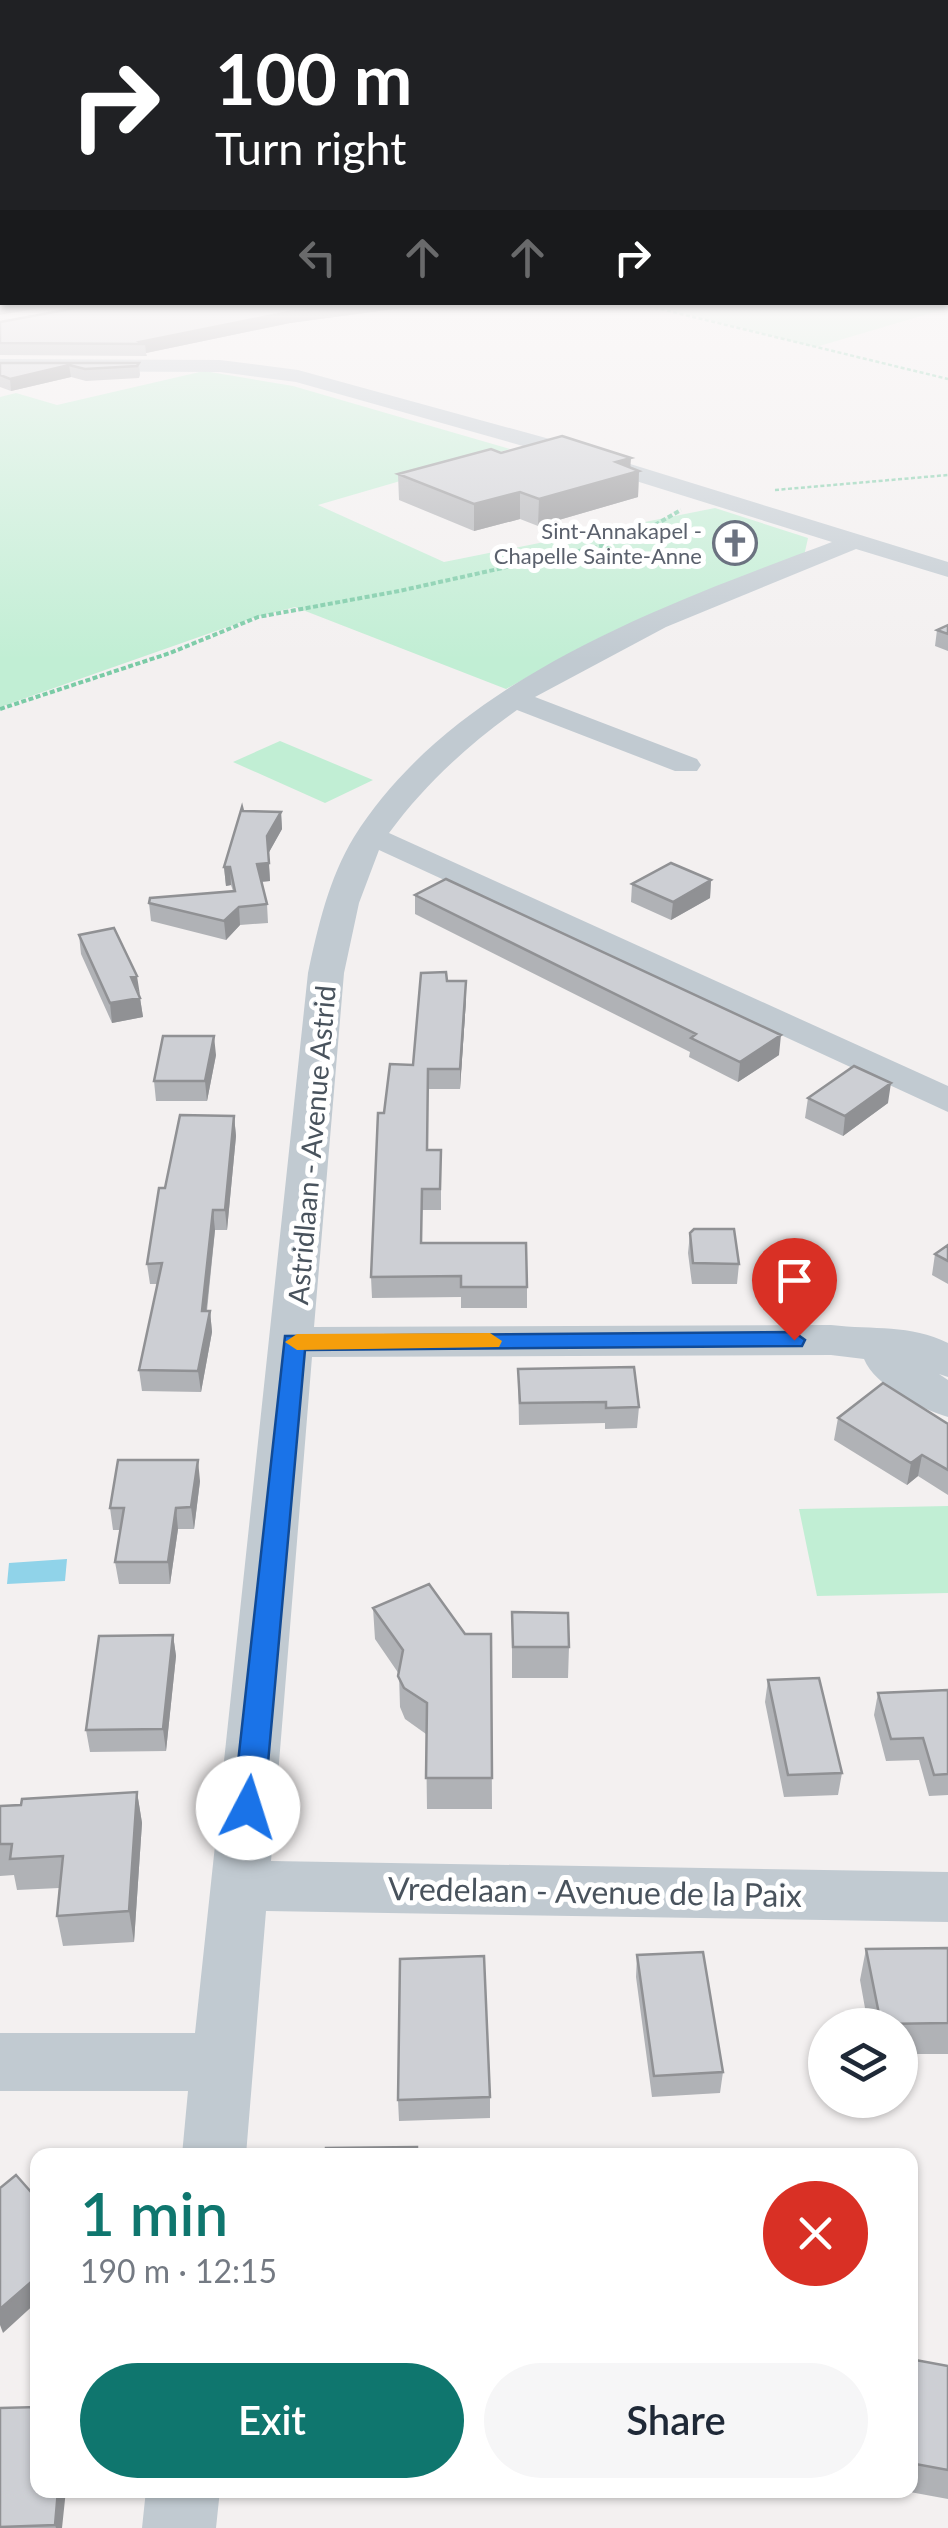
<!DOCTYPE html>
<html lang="en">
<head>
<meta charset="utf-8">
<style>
	body { margin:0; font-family:Lato,sans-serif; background:#f6f6f7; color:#1f2937; height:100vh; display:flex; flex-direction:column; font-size:38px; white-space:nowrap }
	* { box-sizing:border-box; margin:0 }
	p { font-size:32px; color:#747a83 }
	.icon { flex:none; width:55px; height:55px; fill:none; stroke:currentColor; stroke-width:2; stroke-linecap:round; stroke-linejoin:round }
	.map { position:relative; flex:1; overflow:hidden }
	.drawer { position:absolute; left:30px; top:2148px; width:888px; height:350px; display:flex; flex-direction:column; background:#fff; border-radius:20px; box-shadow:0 2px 8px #0004 }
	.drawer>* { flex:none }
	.guide { position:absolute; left:0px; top:0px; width:950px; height:305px; box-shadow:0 2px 8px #0004; background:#202124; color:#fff; overflow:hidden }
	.buttons { position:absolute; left:808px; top:2008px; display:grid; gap:20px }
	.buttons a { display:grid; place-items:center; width:110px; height:110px; border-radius:50%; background:#fff; box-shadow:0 2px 8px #0004; font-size:50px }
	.pin { position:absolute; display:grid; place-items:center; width:85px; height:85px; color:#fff; margin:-102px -42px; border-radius:50% 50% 50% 0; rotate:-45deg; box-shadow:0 0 10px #0007 }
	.pin .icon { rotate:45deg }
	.me { position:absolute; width:110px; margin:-55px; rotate:5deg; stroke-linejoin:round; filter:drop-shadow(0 0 8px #0008) }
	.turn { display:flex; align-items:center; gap:35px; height:210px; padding:0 50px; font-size:45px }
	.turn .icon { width:130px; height:130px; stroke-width:2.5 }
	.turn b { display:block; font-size:70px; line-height:85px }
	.lanes { display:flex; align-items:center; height:95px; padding:0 50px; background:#0003; justify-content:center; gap:50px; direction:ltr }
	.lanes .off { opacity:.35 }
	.round { display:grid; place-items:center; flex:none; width:105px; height:105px; border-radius:52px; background:#f6f6f7 }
	.headline { display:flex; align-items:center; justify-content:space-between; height:170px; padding:0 50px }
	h1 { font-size:60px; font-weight:600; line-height:75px; color:#0f766e }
	.button { display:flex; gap:20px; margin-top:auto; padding:20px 50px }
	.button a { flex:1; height:115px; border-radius:60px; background:#0f766e; color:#fff; font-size:40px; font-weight:600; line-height:115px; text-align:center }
	.button a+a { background:#f6f6f7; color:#1f2937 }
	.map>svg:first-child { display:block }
</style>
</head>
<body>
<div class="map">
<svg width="948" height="2528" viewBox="0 0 948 2528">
	<rect width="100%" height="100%" fill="#f3f0f0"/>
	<path fill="#c1eed4" d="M654 306H948V308L816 347Z
		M204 371 293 386 510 449 318 505 444 562 715 508 808 538 804 556 560 659 506 689 295 607 253 618 0 707V397L16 393 57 405Z
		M280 741 373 780 325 803 233 762Z
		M948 1506V1593L817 1596 799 1509Z"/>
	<path fill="#90d3e9" d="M67 1559 65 1581 7 1584 9 1563Z"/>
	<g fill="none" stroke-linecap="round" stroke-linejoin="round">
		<path stroke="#7acba6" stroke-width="2.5" stroke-dasharray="4 2.5" stroke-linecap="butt" d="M648 306 948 379
			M775 490 948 475"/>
		<path stroke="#7acba6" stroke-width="4" stroke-dasharray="5 2.5" stroke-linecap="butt" d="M0 709 170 653 258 617 399 591 606 545 641 533 681 510"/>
		<path fill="#c1cad1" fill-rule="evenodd" d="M0 359 220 360 298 370 546 438 948 562V577L856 549 666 627 535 697 697 759 701 765 697 771H675L517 710C467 746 426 783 389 833L948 1086V1112L379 850 359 903 344 973 314 1327 831 1325C874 1330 910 1324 948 1343V1377L939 1374 948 1380V1417C921 1409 875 1386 864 1359L831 1355 312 1357 271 1861 948 1872V1922L266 1911 246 2155H182L188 2091H0V2033H195L308 973C318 926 329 878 354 837 453 679 666 604 832 542L530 448 296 382 220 372 0 371Z
			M146 2490H220L216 2528H142Z"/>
	</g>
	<path fill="#b0b2b6" d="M87 306H416L290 323 146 353 147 356 0 355V322Z
		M0 363H139L140 375 139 378 86 381 71 377 11 391 0 387Z
		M501 453 631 468 639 471 638 497 538 526 520 519 474 531 399 500 398 474Z
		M948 625V651L935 646 937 630Z
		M243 811 281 812 282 829 268 854 270 881 261 882 267 904 268 923 240 925 226 940 151 921 149 903 233 891 231 885 226 886 224 867Z
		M711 880 710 898 671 920 631 902 632 884Z
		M415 895 779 1055 738 1082 689 1057 690 1052 415 914Z
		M79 935 140 998 143 1017 112 1023 81 954Z
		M447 981 466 1000 460 1089H428V1150H441V1210H422V1243L527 1287V1308H461V1297L372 1298 371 1277 384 1113 413 1065Z
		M216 1055 207 1101H156L154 1081Z
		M808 1098 888 1103 843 1136 805 1118Z
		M234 1116 236 1136 227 1230H215L207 1311H210L212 1332 201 1392 142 1391 139 1370 158 1284H150L147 1264 165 1188Z
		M690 1233 739 1264 737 1284H692L688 1253Z
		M948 1245V1284L932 1275 935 1254Z
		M518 1369 639 1407 637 1428 605 1429V1423L519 1425Z
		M838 1418 948 1424V1495L918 1476 907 1485 834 1440Z
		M200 1481 194 1529H178L170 1584H119L115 1562 121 1530H113L110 1508Z
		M373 1608 465 1634H491L492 1809H427L426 1734 405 1719 400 1707 399 1674 375 1639Z
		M512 1612 569 1647 568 1678H512Z
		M173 1635 176 1656 166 1751 90 1752 86 1730Z
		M768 1680 842 1773 838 1795 784 1797 765 1702Z
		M948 1690V1795L929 1796 919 1760 886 1761 874 1715 878 1693Z
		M137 1792 142 1823 134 1942 63 1946 57 1916 59 1888 17 1890 14 1875 0 1876V1806Z
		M948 1948V2054H900V2025H868L860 1980 866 1949Z
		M637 1955 723 2072 720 2093 652 2097 636 1977Z
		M490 2097V2118L399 2121 398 2100Z
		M910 2359 948 2366V2499L899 2490H910Z
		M0 2408 62 2528H0Z"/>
	<path fill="#909194" d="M0 306H51L0 315Z
		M333 306H416L290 323 146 353 145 344 140 342 289 312Z
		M69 365 71 377 11 391 10 379Z
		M631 458 630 473 639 471 638 497 538 526 539 499 616 462Z
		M520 492V519L474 531V504Z
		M281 812 282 829 268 854 267 836Z
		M269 863 270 881 258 882 257 864Z
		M224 867H230L231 885 226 886Z
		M711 880 710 898 671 920 673 902Z
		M239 907 240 925 226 940 224 921Z
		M137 976 140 995 131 977Z
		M466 981V1000L460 1089V1069Z
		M140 998 143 1017 112 1023 110 1003Z
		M781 1035 779 1055 738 1082 740 1062Z
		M214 1036 216 1055 207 1101 205 1081Z
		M891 1083 888 1103 843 1136 845 1116Z
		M234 1116 236 1136 227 1230 225 1210Z
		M213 1210 215 1230 204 1332 202 1311Z
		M210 1311 212 1332 201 1392 198 1371Z
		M922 1455 918 1476 907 1485 911 1463Z
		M198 1460 200 1481 194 1529 191 1507Z
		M176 1508 178 1529 170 1584 168 1562Z
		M173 1635 176 1656 166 1751 163 1729Z
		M137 1792 142 1823 134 1942 129 1911Z
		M38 2276V2301L3 2333 0 2325V2309Z
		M58 2490H66L62 2528H56L55 2525Z"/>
	<path fill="#cdcfd4" stroke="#909194" stroke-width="2.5" d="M87 306H333L289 312 140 342 145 344 0 343V322Z
		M0 363H139L137 366 85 369 69 365 10 379 0 375Z
		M562 436 631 458 616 462 639 471 539 499 520 492 474 504 398 474 491 449 501 453Z
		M948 625V634L937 630Z
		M242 807 243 811 281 812 267 836 269 863 257 864 267 904 239 907 224 921 149 903 150 898 235 891 230 867H224Z
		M671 863 711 880 673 902 632 884Z
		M446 879 781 1035 740 1062 691 1038 696 1034 415 895Z
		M114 928 137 976 131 977 140 998 110 1003 79 935Z
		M446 972 447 981H466L460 1069H428L427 1150H441L440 1189H422L421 1243H526L527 1287H461V1276L371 1277 378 1113H384L390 1064 413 1065 421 973Z
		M163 1036H214L205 1081H154Z
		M854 1066 891 1083 845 1116 808 1098Z
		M180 1115 234 1116 225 1210H213L202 1311H210L198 1371 139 1370 162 1263 147 1264 159 1188H165Z
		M694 1229H734L739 1264 693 1263 690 1233Z
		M948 1245V1261L935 1254Z
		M634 1367 639 1407 606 1408V1402L520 1403 518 1369Z
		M883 1383 948 1424V1470L922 1455 911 1463 838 1418Z
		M118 1460H198L191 1507 176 1508 168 1562H115L124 1508H110Z
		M429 1584 465 1634H491L492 1778H426L427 1703 404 1688 398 1676 403 1650 373 1608Z
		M512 1612 568 1613 569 1647H513Z
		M173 1635 163 1729 86 1730 99 1636Z
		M819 1678 842 1773 788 1775 768 1680Z
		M948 1690V1774L934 1775 923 1738 891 1739 878 1693Z
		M137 1792 129 1911 57 1916 63 1856 10 1859 12 1844H0V1806L21 1805 22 1799Z
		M948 1948V2023L881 2024 866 1949Z
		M703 1952 723 2072 654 2076 637 1955Z
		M484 1956 490 2097 398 2100 400 1959Z
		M417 2147V2155H326V2148Z
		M16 2175 38 2200V2276L0 2309V2188Z
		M910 2359 948 2366V2470L910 2463Z
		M38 2407V2490H58L55 2525 0 2527V2408Z"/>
	<linearGradient id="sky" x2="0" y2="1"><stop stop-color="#85c0e8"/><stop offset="0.46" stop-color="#faf8f8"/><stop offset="1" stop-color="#faf8f8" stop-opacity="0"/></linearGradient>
	<rect width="948" height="660" fill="url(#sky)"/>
	<path fill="#1a73e8" stroke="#114b97" stroke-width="2.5" d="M794 1332 805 1340 802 1346 305 1350 264 1808 259 1817 248 1821 238 1817 233 1808 285 1336Z"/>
	<path fill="#f59e0b" d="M490 1333 502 1341 499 1347 297 1350 285 1342 297 1334Z"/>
	<defs>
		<g id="church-ring" transform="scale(2.25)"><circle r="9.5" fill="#fff" stroke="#6b7280" stroke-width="1.5"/><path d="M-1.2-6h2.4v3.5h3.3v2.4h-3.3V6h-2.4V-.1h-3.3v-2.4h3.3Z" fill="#6b7280"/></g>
	</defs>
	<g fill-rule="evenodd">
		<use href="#church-ring" x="735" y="543"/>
	</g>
	<g text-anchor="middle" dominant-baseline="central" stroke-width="10" stroke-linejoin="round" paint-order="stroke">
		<g font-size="22" fill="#5b616d" stroke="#fff" text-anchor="end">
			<text x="702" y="530">Sint-Annakapel -<tspan x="702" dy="25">Chapelle Sainte-Anne</tspan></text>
		</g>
		<g font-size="28" fill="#49535d" stroke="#fff">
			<text transform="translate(311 1145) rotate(-85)">Astridlaan - Avenue Astrid</text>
		</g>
		<g font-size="32" fill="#49535d" stroke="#fff">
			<text transform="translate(595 1891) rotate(1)">Vredelaan - Avenue de la Paix</text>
		</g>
	</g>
</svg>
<div class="buttons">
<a><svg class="icon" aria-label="layers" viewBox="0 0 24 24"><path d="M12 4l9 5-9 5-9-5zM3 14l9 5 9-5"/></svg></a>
</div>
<div class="pin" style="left:794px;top:1340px;background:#d93025"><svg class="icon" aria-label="arrive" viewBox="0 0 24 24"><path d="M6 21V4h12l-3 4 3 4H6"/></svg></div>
<svg class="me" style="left:248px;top:1808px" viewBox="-20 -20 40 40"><circle r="19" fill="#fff"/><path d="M0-13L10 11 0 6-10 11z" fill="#1a73e8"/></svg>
<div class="guide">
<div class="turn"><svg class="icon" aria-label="right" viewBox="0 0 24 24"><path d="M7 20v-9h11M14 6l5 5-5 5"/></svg><div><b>100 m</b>Turn right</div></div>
<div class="lanes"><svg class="icon off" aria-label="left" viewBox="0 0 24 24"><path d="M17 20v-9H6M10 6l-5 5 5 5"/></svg><svg class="icon off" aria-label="ahead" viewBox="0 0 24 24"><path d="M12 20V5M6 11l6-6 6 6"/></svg><svg class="icon off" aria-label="ahead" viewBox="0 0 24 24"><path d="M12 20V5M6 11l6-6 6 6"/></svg><svg class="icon" aria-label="right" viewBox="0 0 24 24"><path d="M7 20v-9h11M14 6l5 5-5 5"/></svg></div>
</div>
<section class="drawer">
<div class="headline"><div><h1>1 min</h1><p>190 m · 12:15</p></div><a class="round" style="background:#d93025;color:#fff"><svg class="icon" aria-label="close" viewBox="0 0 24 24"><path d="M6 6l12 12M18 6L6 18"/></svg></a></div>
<div class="button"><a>Exit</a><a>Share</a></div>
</section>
</div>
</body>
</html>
